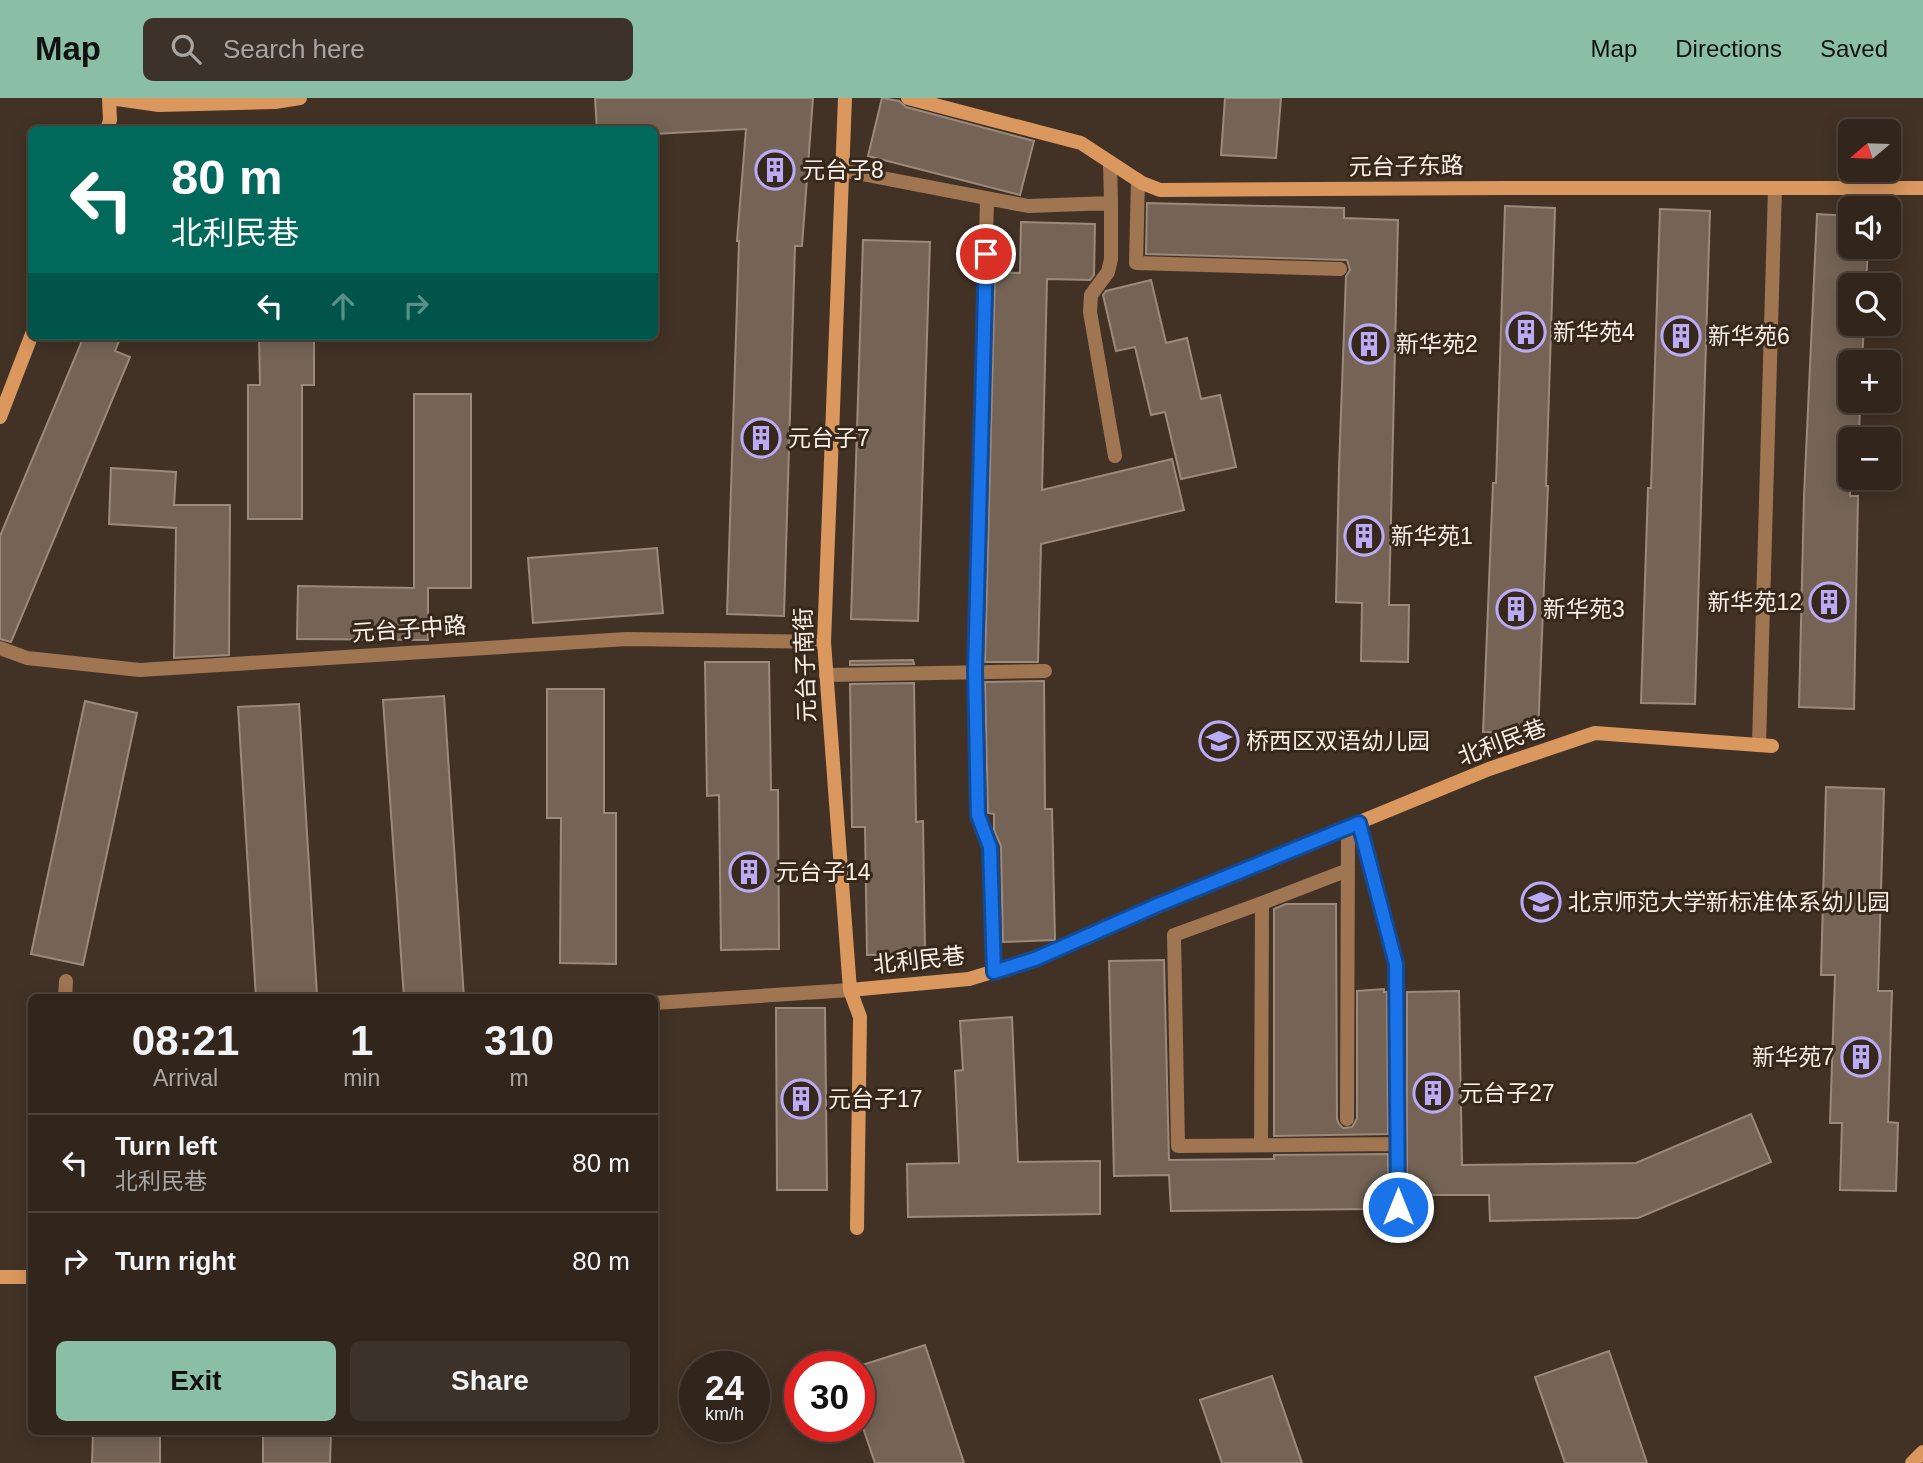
<!DOCTYPE html>
<html lang="en">
<head>
<meta charset="utf-8">
<style>
	body { margin:0; font-family:Helvetica,"Noto Sans SC",sans-serif; background:#3d3229; color:#f1f3f6; height:100vh; display:flex; flex-direction:column; font-size:26px; white-space:nowrap }
	* { box-sizing:border-box; margin:0 }
	p { font-size:23px; color:#a8a5a3 }
	.icon { flex:none; width:38px; height:38px; fill:none; stroke:currentColor; stroke-width:2; stroke-linecap:round; stroke-linejoin:round }
	.map { position:relative; flex:1; overflow:hidden }
	.side { position:absolute; left:28px; top:896px; width:630px; height:441px; display:flex; flex-direction:column; background:#32261c; border-radius:10px; box-shadow:0 4px 18px #0003,0 0 0 2px #4d433b }
	.side>* { flex:none }
	.banner { position:absolute; left:28px; top:28px; width:630px; height:214px; border-radius:10px; box-shadow:0 4px 18px #0003,0 0 0 2px #4d433b; background:#00695c; color:#fff; overflow:hidden }
	.needle { width:46px; rotate:251deg }
	.controls { position:absolute; left:1838px; top:21px; display:grid; gap:14px }
	.controls a { display:grid; place-items:center; width:63px; height:63px; border-radius:10px; background:#32261c; box-shadow:0 4px 18px #0003,0 0 0 2px #4d433b; font-size:35px }
	.speed { position:absolute; left:679px; top:1253px; display:flex; gap:14px; font-size:35px; font-weight:700; text-align:center }
	.speed>* { display:grid; place-content:center; width:91px; height:91px; border-radius:50%; background:#32261c; box-shadow:0 4px 18px #0003,0 0 0 2px #4d433b; line-height:1 }
	.speed small { font-size:18px; font-weight:400 }
	.speed .limit { border:10px solid #d22; background:#fff; color:#111 }
	.pin { position:absolute; display:grid; place-items:center; width:60px; height:60px; color:#fff; margin:-30px; border:4px solid #fff; border-radius:50%; box-shadow:0 2px 7px #0007 }
	.me { position:absolute; width:77px; margin:-38px; rotate:0deg; stroke-linejoin:round; filter:drop-shadow(0 0 5px #0008) }
	.turn { display:flex; align-items:center; gap:24px; height:147px; padding:0 28px; font-size:32px }
	.turn .icon { width:91px; height:91px; stroke-width:2.5 }
	.turn b { display:block; font-size:49px; line-height:60px }
	.lanes { display:flex; align-items:center; height:66px; padding:0 28px; background:#0003; justify-content:center; gap:35px; direction:ltr }
	.lanes .off { opacity:.35 }
	.eta { display:flex; justify-content:space-evenly; align-items:center; height:119px; text-align:center }
	.eta b { font-size:42px; font-weight:700; line-height:49px }
	.cta { display:flex; gap:14px; margin-top:auto; padding:14px 28px }
	.cta a { flex:1; height:80px; border-radius:10px; background:#8abfa5; color:#111; font-size:28px; font-weight:700; line-height:80px; text-align:center }
	.cta a+a { background:#3d3229; color:#f1f3f6 }
	ul { padding:0; list-style:none }
	li { display:flex; align-items:center; gap:21px; height:98px; padding:0 28px; border-top:2px solid #4d433b }
	li div { flex:1 }
	li b { display:block; font-size:26px }
	li em { font-style:normal }
	header { display:flex; align-items:center; gap:42px; box-sizing:border-box; height:98px; padding:0 35px; background:#8abfa5; color:#111 }
	header strong { font-size:33px }
	nav { display:flex; gap:38px; margin-inline-start:auto; font-size:24px }
	.search { width:490px; height:63px; background:#3d3229; display:flex; align-items:center; gap:18px; box-sizing:border-box; padding:0 24px; border-radius:10px; color:#a8a5a3; font-size:26px }
	.map>svg:first-child { display:block }
</style>
</head>
<body>
<header>
<strong>Map</strong>
<div class="search"><svg class="icon" aria-label="search" viewBox="0 0 24 24"><circle cx="10" cy="10" r="6"/><path d="M15 15l6 6"/></svg>Search here</div>
<nav><a>Map</a><a>Directions</a><a>Saved</a></nav>
</header>
<div class="map">
<svg width="1923" height="1365" viewBox="0 0 1923 1365">
	<rect width="100%" height="100%" fill="#423226"/>
	<path fill="#756456" stroke="#9c897a" stroke-width="2" d="M595 0H813L802 148H795L784 518 727 516 739 143H737L746 31 654 36V32H597Z
		M882 0 899 3 906 9 1034 43 1020 97 868 58Z
		M1225 0H1281L1276 60 1221 57Z
		M1147 105 1344 110V120L1398 122 1389 507H1409L1408 564 1361 563 1362 505 1336 504 1339 370 1346 178 1350 172 1347 162 1146 156Z
		M1505 108 1555 110 1546 388H1548L1538 636 1483 634 1493 385H1496Z
		M1660 111 1710 113 1695 606 1641 605 1648 390H1651Z
		M1817 116 1850 118V149H1868L1866 187H1850V226H1864L1862 264H1850V303H1860L1859 341H1850V398H1858L1854 611 1799 609 1804 398Z
		M1021 124 1095 126 1094 177 1090 182 1047 181 1042 392 1172 361 1184 412 1041 446 1038 564H985L995 174 1020 175Z
		M863 142 930 144 918 523 851 521Z
		M1151 182 1166 245 1187 240 1201 301 1220 297 1236 369 1181 381 1165 314 1151 317 1135 249 1116 253 1103 197 1106 193Z
		M84 238H121L115 253 130 259 11 544 0 541V438Z
		M259 238H314V287H302V421H248V287H260Z
		M414 296H471V490H428V542L297 541 298 488 414 490Z
		M111 370 176 374 174 407H230L229 557 174 560 176 430 109 426Z
		M657 450 663 515 533 525 528 460Z
		M913 562 914 566 850 567V563Z
		M705 564H769L771 692H778L779 851 721 852 719 697 707 698Z
		M1044 583 1045 711H1052L1055 842 1003 844 1001 748 994 732V716L988 715 985 584Z
		M914 585 916 724 923 723 925 856 867 857 865 729H852L850 586Z
		M547 591H604V715H616V866L560 865 561 720H547Z
		M444 598 464 900H404L383 602Z
		M85 603 137 615 83 867 31 856Z
		M299 606 317 897 256 900 238 609Z
		M1826 689 1884 691 1878 893H1892L1888 1024 1898 1025 1896 1093 1840 1092 1842 1025H1830L1835 877H1821Z
		M1286 806H1336L1337 1021 1339 1026 1343 1030 1352 1029 1357 1021V893L1384 891V894H1387L1388 1036 1274 1038V811Z
		M1164 862 1169 1062 1274 1061V1057L1388 1056V1097H1378V1111L1171 1113 1169 1077 1114 1078 1109 863Z
		M1459 893 1462 1067 1636 1065 1751 1016 1771 1064 1638 1120 1490 1123 1489 1097H1407V894Z
		M776 910H825L827 1092H777Z
		M1012 919 1018 1064 1100 1063V1116L908 1119 907 1066 959 1065 955 973 963 972 960 923Z
		M925 1247 964 1365H875L859 1318V1268Z
		M1609 1253 1647 1365H1565L1535 1279Z
		M1272 1278 1302 1365H1222L1200 1302Z
		M93 1334H160V1365H92Z
		M263 1334H331L330 1365H263Z"/>
	<g fill="none" stroke-linecap="round" stroke-linejoin="round">
		<path stroke="#a07552" stroke-width="14" d="M1110 64 1111 105
			M841 72 1028 108 1111 105V161L1108 174 1091 197 1090 214 1115 358
			M1138 82 1136 165 1340 171
			M987 101 975 573 978 717 991 749 994 874
			M0 550 27 560 140 572 627 541 824 544
			M826 577 1045 573
			M1759 647 1775 90
			M1359 725 1397 866 1398 1131
			M1262 805 1174 837 1178 1048 1398 1046
			M65 900 66 883
			M654 905 850 892
			M1347 1021 1348 729
			M1261 1047 1262 805 1348 772"/>
		<path stroke="#db985e" stroke-width="14" d="M110 0 159 7 275 4 300 0
			M845 0 824 544 850 892 860 919 857 1130
			M908 0 1081 45 1142 85 1160 92 1506 90H1923
			M107 32 110 22 109 0
			M0 319 32 236
			M850 892 969 881 1035 861 1160 806 1489 671 1595 635 1772 648
			M0 1179H32
			M1912 1365 1923 1354"/>
	</g>
	<g fill="none" stroke-linecap="round" stroke-linejoin="round">
		<g stroke="#114b97" stroke-width="18">
			<path id="route" d="M986 156 975 573 978 717 990 749 994 874 1035 861 1160 806 1359 725 1396 866 1398 1109"/>
		</g>
		<use href="#route" stroke="#1a73e8" stroke-width="12"/>
	</g>
	<defs>
		<g id="building-ring" transform="scale(2.0125)"><circle r="9.5" fill="#37281c" stroke="#bbaaf6" stroke-width="1.5"/><path d="M-4-6H4V6H1V3H-1V6H-4ZM-2.5-4.3h1.7v1.8h-1.7ZM.8-4.3h1.7v1.8H.8ZM-2.5-1h1.7V.8h-1.7ZM.8-1h1.7V.8H.8Z" fill="#bbaaf6"/></g>
		<g id="school-ring" transform="scale(2.0125)"><circle r="9.5" fill="#37281c" stroke="#bbaaf6" stroke-width="1.5"/><path d="M0-5L7-2L0 1L-7-2ZM-4 1L0 2.5L4 1V4Q0 6-4 4Z" fill="#bbaaf6"/></g>
	</defs>
	<g fill-rule="evenodd">
		<use href="#building-ring" x="775" y="72"/>
		<use href="#building-ring" x="1526" y="234"/>
		<use href="#building-ring" x="1681" y="238"/>
		<use href="#building-ring" x="1369" y="246"/>
		<use href="#building-ring" x="761" y="340"/>
		<use href="#building-ring" x="1364" y="438"/>
		<use href="#building-ring" x="1829" y="504"/>
		<use href="#building-ring" x="1516" y="511"/>
		<use href="#school-ring" x="1219" y="643"/>
		<use href="#building-ring" x="749" y="774"/>
		<use href="#school-ring" x="1541" y="804"/>
		<use href="#building-ring" x="1861" y="959"/>
		<use href="#building-ring" x="1433" y="995"/>
		<use href="#building-ring" x="801" y="1001"/>
	</g>
	<g text-anchor="middle" dominant-baseline="central" stroke-width="6" stroke-linejoin="round" paint-order="stroke">
		<g font-size="23" fill="#fbf0e8" stroke="#37281c">
			<text transform="translate(1406 68) rotate(-1)">元台子东路</text>
			<text transform="translate(409 531) rotate(-4)">元台子中路</text>
			<text transform="translate(805 567) rotate(-92)">元台子南街</text>
			<text transform="translate(1502 644) rotate(-20)">北利民巷</text>
			<text transform="translate(919 862) rotate(-6)">北利民巷</text>
		</g>
		<g font-size="23" fill="#fbf0e8" stroke="#37281c" text-anchor="start">
			<text x="802" y="72">元台子8</text>
			<text x="1553" y="234">新华苑4</text>
			<text x="1708" y="238">新华苑6</text>
			<text x="1396" y="246">新华苑2</text>
			<text x="788" y="340">元台子7</text>
			<text x="1391" y="438">新华苑1</text>
			<text x="1802" y="504" text-anchor="end">新华苑12</text>
			<text x="1543" y="511">新华苑3</text>
			<text x="1246" y="643">桥西区双语幼儿园</text>
			<text x="776" y="774">元台子14</text>
			<text x="1568" y="804">北京师范大学新标准体系幼儿园</text>
			<text x="1834" y="959" text-anchor="end">新华苑7</text>
			<text x="1460" y="995">元台子27</text>
			<text x="828" y="1001">元台子17</text>
		</g>
	</g>
</svg>
<div class="controls">
<a><svg class="needle" viewBox="-14 -14 28 28"><path d="M0-13l5 13h-10z" fill="#e53935"/><path d="M0 13l5-13h-10z" fill="#a8a5a3"/></svg></a>
<a><svg class="icon" aria-label="sound" viewBox="0 0 24 24"><path d="M4 9h4l5-4v14l-5-4H4zM17 9q2 3 0 6"/></svg></a>
<a><svg class="icon" aria-label="search" viewBox="0 0 24 24"><circle cx="10" cy="10" r="6"/><path d="M15 15l6 6"/></svg></a>
<a>+</a>
<a>−</a>
</div>
<div class="speed"><div>24<small>km/h</small></div><div class="limit">30</div></div>
<div class="pin" style="left:986px;top:156px;background:#d93025"><svg class="icon" aria-label="arrive" viewBox="0 0 24 24"><path d="M6 21V4h12l-3 4 3 4H6"/></svg></div>
<svg class="me" style="left:1398px;top:1109px" viewBox="-20 -20 40 40"><circle r="17" fill="#1a73e8" stroke="#fff" stroke-width="3"/><path d="M0-11L8 9 0 5-8 9z" fill="#fff"/></svg>
<div class="banner">
<div class="turn"><svg class="icon" aria-label="left" viewBox="0 0 24 24"><path d="M17 20v-9H6M10 6l-5 5 5 5"/></svg><div><b>80 m</b>北利民巷</div></div>
<div class="lanes"><svg class="icon" aria-label="left" viewBox="0 0 24 24"><path d="M17 20v-9H6M10 6l-5 5 5 5"/></svg><svg class="icon off" aria-label="ahead" viewBox="0 0 24 24"><path d="M12 20V5M6 11l6-6 6 6"/></svg><svg class="icon off" aria-label="right" viewBox="0 0 24 24"><path d="M7 20v-9h11M14 6l5 5-5 5"/></svg></div>
</div>
<section class="side">
<div class="eta">
<div><b>08:21</b><p>Arrival</p></div>
<div><b>1</b><p>min</p></div>
<div><b>310</b><p>m</p></div>
</div>
<ul>
<li><svg class="icon" aria-label="left" viewBox="0 0 24 24"><path d="M17 20v-9H6M10 6l-5 5 5 5"/></svg><div><b>Turn left</b><p>北利民巷</p></div><em>80 m</em></li>
<li><svg class="icon" aria-label="right" viewBox="0 0 24 24"><path d="M7 20v-9h11M14 6l5 5-5 5"/></svg><div><b>Turn right</b></div><em>80 m</em></li>
</ul>
<div class="cta"><a>Exit</a><a>Share</a></div>
</section>
</div>
</body>
</html>
